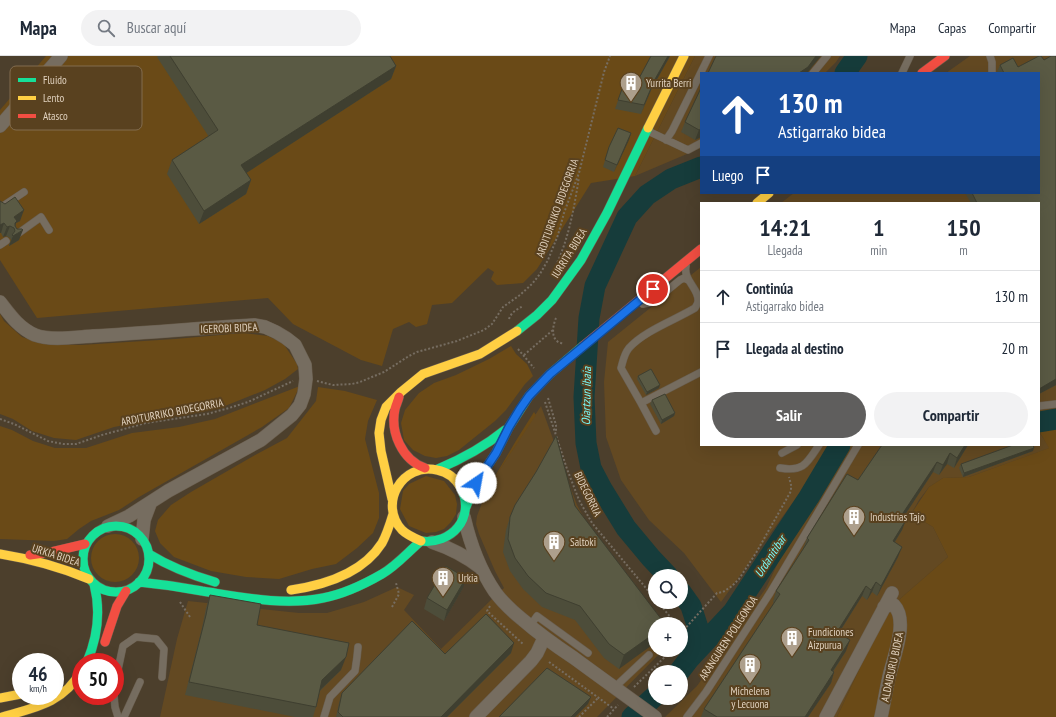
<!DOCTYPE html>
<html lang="es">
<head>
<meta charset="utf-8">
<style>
	body { margin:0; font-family:"PT Sans Narrow",sans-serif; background:#f2f2f3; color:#1f2937; height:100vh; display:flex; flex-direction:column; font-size:15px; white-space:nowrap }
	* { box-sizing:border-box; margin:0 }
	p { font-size:13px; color:#747a83 }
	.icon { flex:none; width:22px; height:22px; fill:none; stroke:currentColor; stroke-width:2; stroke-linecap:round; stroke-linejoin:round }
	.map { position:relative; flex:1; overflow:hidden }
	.panel { position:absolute; left:700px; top:146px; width:340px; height:244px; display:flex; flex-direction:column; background:#fff; border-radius:0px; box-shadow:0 4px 16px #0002 }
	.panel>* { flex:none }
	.guide { position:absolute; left:700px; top:16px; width:340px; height:122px; border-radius:0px; box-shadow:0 4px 16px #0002; background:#1a4fa0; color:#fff; overflow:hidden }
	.fabs { position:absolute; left:648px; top:513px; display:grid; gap:8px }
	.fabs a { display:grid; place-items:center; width:40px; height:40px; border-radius:50%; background:#fff; box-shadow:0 4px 16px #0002; font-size:20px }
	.speed { position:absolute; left:12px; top:597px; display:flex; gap:8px; font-size:20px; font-weight:700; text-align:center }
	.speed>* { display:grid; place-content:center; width:52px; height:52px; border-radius:50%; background:#fff; box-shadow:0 4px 16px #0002; line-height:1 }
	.speed small { font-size:10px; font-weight:400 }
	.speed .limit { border:6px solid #d22; background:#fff; color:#111 }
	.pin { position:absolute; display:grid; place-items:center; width:34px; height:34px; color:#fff; margin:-17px; border:2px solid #fff; border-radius:50%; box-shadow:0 1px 4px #0007 }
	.me { position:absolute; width:44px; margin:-22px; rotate:33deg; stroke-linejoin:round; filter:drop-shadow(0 0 3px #0008) }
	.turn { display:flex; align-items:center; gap:14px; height:84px; padding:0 12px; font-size:18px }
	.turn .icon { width:52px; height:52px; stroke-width:2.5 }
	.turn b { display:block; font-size:28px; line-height:34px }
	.then { display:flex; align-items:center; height:38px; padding:0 12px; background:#0003; gap:8px; font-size:15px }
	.eta { display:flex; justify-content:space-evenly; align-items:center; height:68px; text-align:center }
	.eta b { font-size:24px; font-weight:600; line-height:28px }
	.cta { display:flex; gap:8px; margin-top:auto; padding:8px 12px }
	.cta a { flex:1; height:46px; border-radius:24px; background:#5f5e5d; color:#fff; font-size:16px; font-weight:600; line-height:46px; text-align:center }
	.cta a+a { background:#f2f2f3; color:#1f2937 }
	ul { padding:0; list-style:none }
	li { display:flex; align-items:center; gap:12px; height:52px; padding:0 12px; border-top:1px solid #e0e1e3 }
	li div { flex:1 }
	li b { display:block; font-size:15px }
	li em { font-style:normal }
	header { display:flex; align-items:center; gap:24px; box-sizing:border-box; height:56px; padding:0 20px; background:#fff; border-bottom:1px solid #e0e1e3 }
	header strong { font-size:19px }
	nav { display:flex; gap:22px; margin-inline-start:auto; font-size:14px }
	.search { width:280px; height:36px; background:#f2f2f3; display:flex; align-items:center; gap:10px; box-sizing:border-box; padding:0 14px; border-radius:22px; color:#747a83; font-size:15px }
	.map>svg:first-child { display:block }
</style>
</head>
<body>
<header>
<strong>Mapa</strong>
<div class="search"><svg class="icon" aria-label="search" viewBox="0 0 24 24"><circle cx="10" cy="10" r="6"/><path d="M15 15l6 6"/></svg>Buscar aquí</div>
<nav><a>Mapa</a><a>Capas</a><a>Compartir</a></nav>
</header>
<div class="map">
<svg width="1056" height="661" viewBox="0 0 1056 661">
	<rect width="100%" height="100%" fill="#4c3f2c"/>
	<path fill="#634922" d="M695 0H840L836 6 825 17H701V92L635 120Z
		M970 0H1056V357L1039 360V147H781L794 137H1039V17H946Z
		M701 211V389H832L810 423 775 471 721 546 684 497 649 464 621 424 606 381 604 326 608 286Z
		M541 350 577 449 597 486 655 568V594H663L597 661H160L177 583 188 545 299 557H327L364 546 397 531 414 539 404 554 441 593 493 542 504 532 495 515 479 478 476 468 477 460 485 439 491 427Z
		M1039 376 1050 392 969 421 943 422 929 431 919 444 911 458 933 471 948 501 901 542 881 567 837 661H665L697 630 766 532 785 492 847 389H1039Z"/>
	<path fill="#6a4a17" d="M46 0H695L635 120 591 127 537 213 523 227 497 229 491 223 494 216 488 212 452 247 432 249 427 268 416 271 409 266 393 273 382 310 361 304 293 268 268 242 37 262 0 204V54Z
		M0 258 4 265 22 281 43 288 81 289 175 283 243 277 268 280 283 287 297 308 298 313 285 323 265 334 225 350 114 371 76 384 54 382 32 375 13 363 0 358Z
		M511 290 516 298 527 308 533 320 525 328 506 354 495 365 459 394 447 400 436 402 425 400 413 394 404 384 401 367 405 354 419 337 434 327 456 319 489 303Z
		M300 330 289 352 262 371 139 441 119 454 91 465 79 473 67 483 54 485 0 483V370L12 374 33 385 55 392H86L132 377 179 371 215 363Z
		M318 331 345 335 377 344 368 365 365 383 379 437V462L373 477 357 492 336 508 312 513 279 523 246 521 211 515 174 501 160 487 155 475 158 464 171 449 191 436 257 398 287 382 316 345Z
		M534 356 536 359 491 427 517 383Z
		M1056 371V661H837L881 567 901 542 948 501 933 471 911 458 929 431 943 422 969 421 1049 392 1039 375Z
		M426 420 444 425 455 439 457 448 456 458 451 466 444 473 436 476 426 477 409 470 400 453 403 435 409 428Z
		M91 502a24 24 0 1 1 48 0a24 24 0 1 1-48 0Z"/>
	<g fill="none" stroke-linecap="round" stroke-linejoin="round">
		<path stroke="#163c3b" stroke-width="21" d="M845 17 857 0
			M1039 366 1056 363
			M668 520 651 502 626 472 602 433 591 412 586 387 584 341 589 262 595 230 627 161 647 139 671 123 701 111
			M689 603 733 556 809 441 840 389
			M679 616 689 603 696 587 698 572 691 550 681 536
			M632 661 655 640"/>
		<g stroke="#695d4d" stroke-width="8">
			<path id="lane" d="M990 0 992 6V17
				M813 17 827 0
				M902 17 910 0
				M648 75 688 94 701 87
				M666 84 672 75 709 0
				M0 152 24 136
				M16 179 41 161 49 174
				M0 189 6 185
				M686 210C683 225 700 233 698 246 697 249 696 250 695 252 675 264 644 275 629 292 624 298 623 305 621 312L641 347 701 316
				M643 248 653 246 680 224 684 222 688 224
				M641 347 656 375
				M1039 350 1056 348
				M782 397 797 389
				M780 412C804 416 807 407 819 389
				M530 570 537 560 588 597
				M115 628 123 590 136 581 156 583 164 593 162 621
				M615 631 649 599
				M114 640 115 651 118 661
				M124 661 140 626
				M324 661 330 641 355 615 357 601 358 591
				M687 661 706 636 770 537 858 389"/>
		</g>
		<g stroke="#695d4d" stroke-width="14">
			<path id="street" d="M0 70 61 0
				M0 246C10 259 19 272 35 279 51 285 76 281 93 280 146 277 200 272 254 269L265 271 276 276 286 282 295 289 305 309 306 323 304 338 300 349 292 359 261 384 168 435 129 460 108 470
				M464 461C470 487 480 514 495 536 503 547 513 556 523 564 539 578 556 590 574 602 601 622 628 641 655 661
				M142 483 144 464 150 448
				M432 486C450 492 466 500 481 512
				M476 661 531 605 537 597 544 582
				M826 661 892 537
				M881 661C884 648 886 634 889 621 893 602 909 565 894 549H890L884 551"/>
		</g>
		<g stroke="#695d4d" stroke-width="10">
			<path id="fast" d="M517 275 537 259 552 244 581 204 607 157 648 72
				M438 413C462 403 484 391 505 374
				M466 451 476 427 496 397 509 371 529 340 550 318 583 290
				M83 503a33 33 0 1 1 66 0a33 33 0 1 1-66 0Z
				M149 498C170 511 191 519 215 526
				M139 526C160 528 181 531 202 535 241 541 284 550 323 542 344 538 363 529 382 518 396 510 408 496 421 485 451 489 476 462 461 432
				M87 606C98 580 101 555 94 528"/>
		</g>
		<g stroke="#695d4d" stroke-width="10">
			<path id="slow" d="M648 72 684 0
				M757 147 769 137
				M392 443 381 395 379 377 381 364 386 351 401 336 423 318 480 298 517 275
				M421 485C414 482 407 479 402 474 378 448 402 406 437 414 448 416 456 423 461 432
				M0 498C31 503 60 511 89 523
				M291 534C325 529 363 517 382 487 387 478 390 468 393 458
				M0 642 21 638
				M2 661C34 652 64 647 81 615"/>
		</g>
		<g stroke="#695d4d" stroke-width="10">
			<path id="jam" d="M922 17 945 0
				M583 290 701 193
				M399 341C398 345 396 349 395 353 390 376 402 404 425 412
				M30 499 51 496 85 488
				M105 586 117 550 126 535"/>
		</g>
		<path stroke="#766d61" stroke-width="2" stroke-dasharray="2 2" stroke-linecap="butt" d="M552 217C568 188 574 153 579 121
			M556 262C553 269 551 280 557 285 559 287 562 287 564 288
			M509 263C511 256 518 253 523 250
			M518 293 534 312
			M524 299 553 274
			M317 325 333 329 352 328 360 326 384 316 409 300 417 296 457 285 484 274 492 268 503 251 520 239 532 228 540 218 548 204 558 179 564 157 579 117 604 16 610 0
			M548 342 556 369V377
			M545 346 567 413 579 444 592 467 655 543
			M0 363 14 368 48 385 63 388H76L102 379 146 367 207 358 229 352 248 346 293 325
			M180 546 190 561
			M658 546 676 568
			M490 550 487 555 523 588
			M392 551 399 538 396 527
			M681 577 717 537 723 536 732 530 739 523 756 497 791 435V429L789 421
			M681 579V580
			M549 606 614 653
			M634 631 672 594
			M579 661 598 642
			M607 661 618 649"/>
		<use href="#lane" stroke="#766d60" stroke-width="7"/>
		<use href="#street" stroke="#766d60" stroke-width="13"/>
		<use href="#fast" stroke="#16e098" stroke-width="9"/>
		<use href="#slow" stroke="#ffcf43" stroke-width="9"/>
		<use href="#jam" stroke="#f24e42" stroke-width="9"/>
	</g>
	<path fill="#4d4d3a" d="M158 0H390L396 10 391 23 246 117 251 124 246 138 199 168 167 118 172 104 209 81 157 1Z
		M650 0H670L651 34 641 58 615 53 626 22 637 26 651 0Z
		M1039 0H1041L1044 4 1051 0H1056V329L1039 338V147H971L965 137H1039V17H998L997 16 1000 9 1013 2 1018 11Z
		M701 32V81L695 84 681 76 685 66Z
		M631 77 614 116 603 111 609 91Z
		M0 145 20 165 16 167 15 170 19 184 9 190V189L11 184 10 182 6 180 3 181 1 177Z
		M638 320 659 332 646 339 637 323Z
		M652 344 675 357 674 360 661 368 650 348Z
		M882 389H968L954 412 947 408 939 419 933 416 903 462 902 474 895 486 898 501 877 540 872 536 867 544 862 540 839 577 846 595 833 616H834L831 627 808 661H701L704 653 774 547 773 546 776 535 804 493H803L807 482 858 424Z
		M1033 395 963 421 959 412 961 408Z
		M510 461 665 568 619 613 604 602 575 564 542 551 523 533 510 515 503 496 506 474Z
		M463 532 444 565 424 553 427 542Z
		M210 539 257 569 341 614 320 635 316 651 313 661H295L185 639 202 572 206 552Z
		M511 597 447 661H336L339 647 342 637 445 598Z"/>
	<path fill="#3f3f30" d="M668 0H670L651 34 641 58 654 25Z
		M816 0H821L807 17H799Z
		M396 10 391 23 237 123 241 109Z
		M701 73V81L695 84 699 74Z
		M631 77 629 84 614 116 617 109Z
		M251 124 246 138 199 168 204 155Z
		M24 154 20 165 16 167 14 173 15 168 11 171 14 161Z
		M4 167 1 177H0V169Z
		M10 170 6 180 3 181 7 171Z
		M23 174 19 184 9 190 13 180Z
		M1056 323V329L1039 338V333Z
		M660 329 659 332 646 339 647 336Z
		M675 357 674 360 661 368 662 364Z
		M965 389H968L954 412 957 402Z
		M1034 392 1033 395 963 421 964 417Z
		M950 397 947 408 939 419 943 409Z
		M937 406 933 416 897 471 901 460Z
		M906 464 902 474 889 495 893 485Z
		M902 491 898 501 877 540 881 530Z
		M466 522 463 532 444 565 447 554Z
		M876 526 872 536 867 544 871 534Z
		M866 530 862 540 833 586 837 576Z
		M655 577V587L619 613 624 599Z
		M850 584 846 595 827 624 831 614Z
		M514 587 511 597 447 661H441Z
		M346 601 341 614 317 637 322 624Z
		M834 616 831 627 808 661H805Z
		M591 641 588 648 575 661H571Z"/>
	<path fill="#5a5a44" stroke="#3f3f30" d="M170 0H390L396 10 241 109 251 124 204 155 172 104 218 74Z
		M651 0H668L654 25 644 49 618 44 626 22 637 26Z
		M716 0H816L808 11 799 17H708Z
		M1039 0H1041L1044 4 1051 0H1056V323L1039 333V147H977L972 137H1039V17H1004L1000 9 1013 2 1018 11Z
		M701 32V73L699 74 685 66Z
		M618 72 631 77 617 109 605 104 609 91Z
		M15 141 24 154 14 161 17 165 15 167V170L17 173H22L23 174 13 180 12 179 15 175 14 172 10 170 7 171 4 167 0 169V145L5 148Z
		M651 313 660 329 647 336 638 320Z
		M665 338 675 357 662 364 652 344Z
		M556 380 575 450 665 568H655V577L624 599 609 588 580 550 546 537 528 520 515 502 508 483 510 461 515 449 536 416Z
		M882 389H965L957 402 950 397 943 409 937 406 901 460 906 464 893 485 902 491 881 530 876 526 871 534 866 530 837 576 850 584 831 614 834 616 805 661H717L704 653 780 538 776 535 809 484 807 482 847 418 858 424Z
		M1013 389H1033L1034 392 964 417 961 408Z
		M446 510 466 522 447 554 427 542Z
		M210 539 261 548 257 569 349 587 346 601 322 624 316 651 189 626 206 559Z
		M486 558 514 587 441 661H343L338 656 342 637 412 565 445 598Z
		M547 612 591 641 571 661H499Z"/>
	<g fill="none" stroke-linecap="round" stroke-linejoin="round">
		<g stroke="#114b97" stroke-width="10">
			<path id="route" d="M476 427 496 397 509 371 520 353 529 340 550 318 653 233"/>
		</g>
		<use href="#route" stroke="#1a73e8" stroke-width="7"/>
	</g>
	<defs>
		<g id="building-pin" transform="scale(1.15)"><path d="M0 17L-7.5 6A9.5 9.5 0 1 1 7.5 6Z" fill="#ad9f8c" stroke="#59411f"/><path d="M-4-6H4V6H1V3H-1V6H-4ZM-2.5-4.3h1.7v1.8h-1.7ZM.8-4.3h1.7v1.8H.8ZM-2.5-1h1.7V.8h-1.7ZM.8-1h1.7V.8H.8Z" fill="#fff"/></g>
	</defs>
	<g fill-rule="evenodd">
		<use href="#building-pin" x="631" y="27"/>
		<use href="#building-pin" x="854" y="461"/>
		<use href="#building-pin" x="554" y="486"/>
		<use href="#building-pin" x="443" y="522"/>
		<use href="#building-pin" x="792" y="582"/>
		<use href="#building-pin" x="750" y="609"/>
	</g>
	<g text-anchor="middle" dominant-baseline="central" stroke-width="4" stroke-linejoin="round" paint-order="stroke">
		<g font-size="11" fill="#e1d2bf" stroke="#59411f" text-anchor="start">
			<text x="646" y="27">Yurrita Berri</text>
			<text x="870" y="461">Industrias Tajo</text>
			<text x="570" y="486">Saltoki</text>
			<text x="458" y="522">Urkia</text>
			<text x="808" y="576">Fundiciones<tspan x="808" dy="13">Aizpurua</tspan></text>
			<text x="750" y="635" text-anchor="middle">Michelena<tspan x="750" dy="13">y Lecuona</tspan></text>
		</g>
		<g font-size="11" fill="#e1d2bf" stroke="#59411f">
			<text transform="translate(557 152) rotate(-70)">ARDITURRIKO BIDEGORRIA</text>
			<text transform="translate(569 197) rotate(-58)">IURRITA BIDEA</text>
			<text transform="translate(229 272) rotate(-2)">IGEROBI BIDEA</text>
			<text transform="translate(172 356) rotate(-11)">ARDITURRIKO BIDEGORRIA</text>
			<text transform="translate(588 438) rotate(64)">BIDEGORRIA</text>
			<text transform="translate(56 499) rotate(18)">URKIA BIDEA</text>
			<text transform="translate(728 582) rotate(-57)">ARANGUREN POLIGONOA</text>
			<text transform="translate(892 611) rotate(-78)">ALDAIBURU BIDEA</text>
		</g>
		<g font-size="12" font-style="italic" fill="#78fdfb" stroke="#59411f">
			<text transform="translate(586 340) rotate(-89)">Oiartzun ibaia</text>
			<text transform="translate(770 500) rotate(-57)">Urdanitibar</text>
		</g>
	</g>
	<rect x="10" y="10" width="132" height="64" rx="6" fill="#59411f" stroke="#826c4f" stroke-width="1"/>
	<rect x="18" y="22" width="18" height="4" fill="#16e098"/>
	<rect x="18" y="40" width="18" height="4" fill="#ffcf43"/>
	<rect x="18" y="58" width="18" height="4" fill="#f24e42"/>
	<g font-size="11" fill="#e1d2bf">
		<text x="43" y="28">Fluido</text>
		<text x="43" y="46">Lento</text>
		<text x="43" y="64">Atasco</text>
	</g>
</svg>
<div class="fabs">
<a><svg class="icon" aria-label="search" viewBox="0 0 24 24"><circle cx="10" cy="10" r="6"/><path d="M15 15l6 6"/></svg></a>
<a>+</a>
<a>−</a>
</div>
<div class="speed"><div>46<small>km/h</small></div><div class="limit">50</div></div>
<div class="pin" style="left:653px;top:233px;background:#d93025"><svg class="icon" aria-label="arrive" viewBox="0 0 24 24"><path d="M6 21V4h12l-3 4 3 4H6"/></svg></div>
<svg class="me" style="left:476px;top:427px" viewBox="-20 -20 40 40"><circle r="19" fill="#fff"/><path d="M0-13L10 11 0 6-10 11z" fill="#1a73e8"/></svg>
<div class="guide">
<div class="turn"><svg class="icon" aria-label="ahead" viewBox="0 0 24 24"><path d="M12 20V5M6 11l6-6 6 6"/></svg><div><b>130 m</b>Astigarrako bidea</div></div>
<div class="then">Luego<svg class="icon" aria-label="arrive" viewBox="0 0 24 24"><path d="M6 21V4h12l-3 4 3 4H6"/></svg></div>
</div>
<section class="panel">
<div class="eta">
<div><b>14:21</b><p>Llegada</p></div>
<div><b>1</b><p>min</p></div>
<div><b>150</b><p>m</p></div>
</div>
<ul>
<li><svg class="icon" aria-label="ahead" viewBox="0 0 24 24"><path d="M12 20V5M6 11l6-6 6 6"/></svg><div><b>Continúa</b><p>Astigarrako bidea</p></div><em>130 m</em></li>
<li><svg class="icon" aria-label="arrive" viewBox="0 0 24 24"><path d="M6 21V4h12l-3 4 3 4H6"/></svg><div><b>Llegada al destino</b></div><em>20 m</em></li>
</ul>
<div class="cta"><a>Salir</a><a>Compartir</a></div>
</section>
</div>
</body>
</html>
